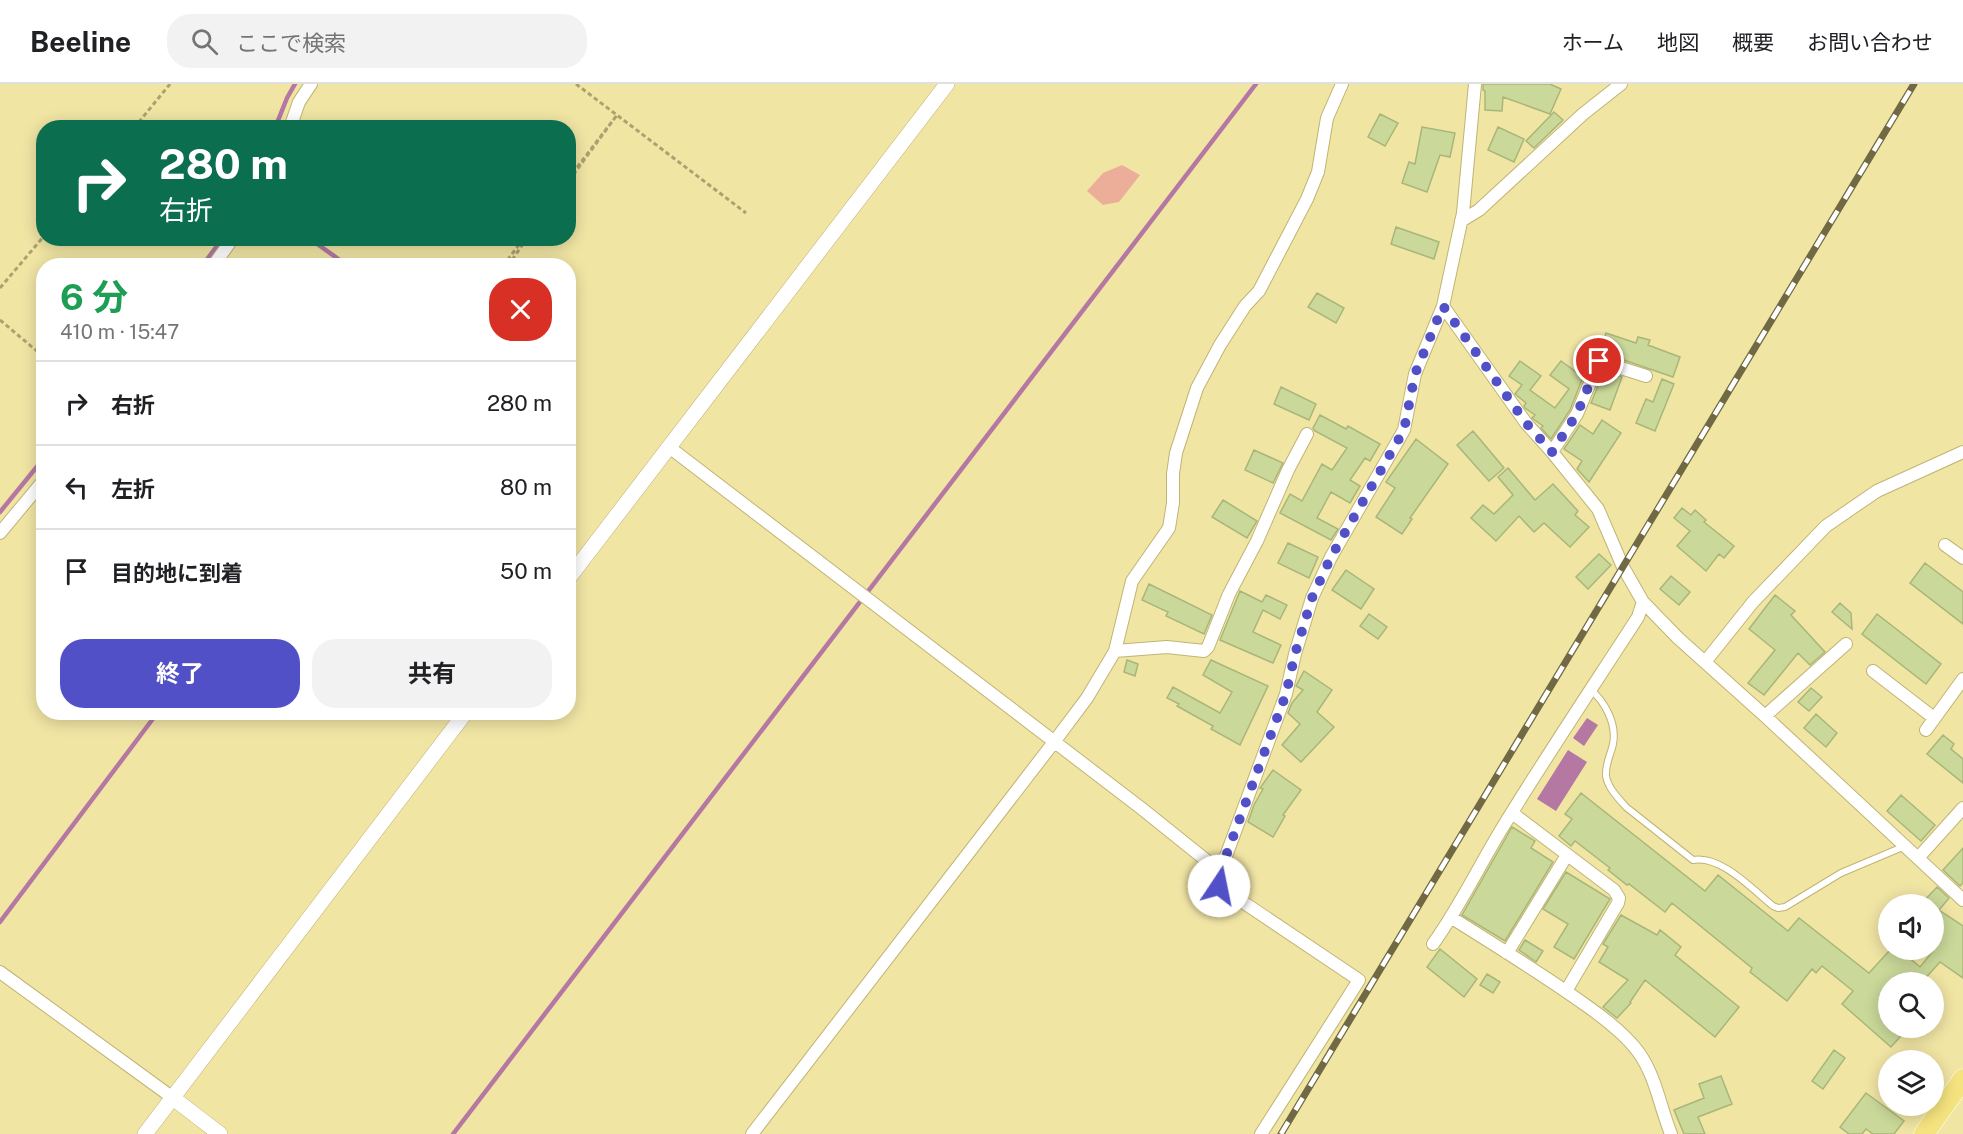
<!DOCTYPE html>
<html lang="ja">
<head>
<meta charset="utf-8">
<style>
	body { margin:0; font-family:"Public Sans","Noto Sans JP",sans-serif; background:#f2f2f2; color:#202124; height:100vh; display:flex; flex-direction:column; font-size:22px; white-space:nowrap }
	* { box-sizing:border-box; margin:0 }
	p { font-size:20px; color:#757577 }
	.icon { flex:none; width:33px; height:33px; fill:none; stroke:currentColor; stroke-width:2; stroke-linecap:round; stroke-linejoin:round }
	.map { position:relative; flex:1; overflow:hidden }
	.details { position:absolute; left:36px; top:174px; width:540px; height:462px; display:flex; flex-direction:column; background:#fff; border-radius:24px; box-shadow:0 3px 15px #0003 }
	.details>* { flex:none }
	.top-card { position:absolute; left:36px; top:36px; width:540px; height:126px; border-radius:24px; box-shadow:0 3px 15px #0003; background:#0b6e4f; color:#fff; overflow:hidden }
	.buttons { position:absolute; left:1878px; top:810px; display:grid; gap:12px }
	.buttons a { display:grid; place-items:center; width:66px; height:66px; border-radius:50%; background:#fff; box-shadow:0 3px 15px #0003; font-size:30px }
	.pin { position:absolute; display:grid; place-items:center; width:51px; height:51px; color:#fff; margin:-26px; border:3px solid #fff; border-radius:50%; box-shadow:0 2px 6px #0007 }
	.me { position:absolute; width:66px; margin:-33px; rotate:11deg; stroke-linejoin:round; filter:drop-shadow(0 0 4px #0008) }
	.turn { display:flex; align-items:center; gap:21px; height:126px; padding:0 24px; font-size:27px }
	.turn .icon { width:78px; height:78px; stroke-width:2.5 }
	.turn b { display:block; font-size:42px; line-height:51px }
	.round { display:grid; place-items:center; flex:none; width:63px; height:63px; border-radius:24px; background:#f2f2f2 }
	.headline { display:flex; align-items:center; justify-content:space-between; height:102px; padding:0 24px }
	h1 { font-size:36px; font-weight:700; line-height:45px; color:#1e9e55 }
	.primary-button { display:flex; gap:12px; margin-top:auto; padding:12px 24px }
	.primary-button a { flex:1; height:69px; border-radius:24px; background:#5250c7; color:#fff; font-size:24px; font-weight:700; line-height:69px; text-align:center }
	.primary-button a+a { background:#f2f2f2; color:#202124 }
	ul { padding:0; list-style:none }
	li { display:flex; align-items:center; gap:18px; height:84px; padding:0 24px; border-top:2px solid #e0e0e0 }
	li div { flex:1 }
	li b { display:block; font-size:22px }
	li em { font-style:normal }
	header { display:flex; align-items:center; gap:36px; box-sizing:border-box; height:84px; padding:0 30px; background:#fff; border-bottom:2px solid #e0e0e0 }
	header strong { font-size:28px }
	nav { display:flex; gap:33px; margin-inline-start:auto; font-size:21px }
	.search { width:420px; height:54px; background:#f2f2f2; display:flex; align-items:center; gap:15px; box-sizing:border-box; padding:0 21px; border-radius:24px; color:#757577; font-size:22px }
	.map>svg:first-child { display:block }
</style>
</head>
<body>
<header>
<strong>Beeline</strong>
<div class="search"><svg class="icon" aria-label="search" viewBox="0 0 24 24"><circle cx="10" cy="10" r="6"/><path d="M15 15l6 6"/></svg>ここで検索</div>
<nav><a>ホーム</a><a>地図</a><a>概要</a><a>お問い合わせ</a></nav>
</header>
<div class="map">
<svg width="1963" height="1050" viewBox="0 0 1963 1050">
	<rect width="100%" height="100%" fill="#f1e5a4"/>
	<path fill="#ecae99" d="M1122 81 1140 91 1119 118 1103 121 1087 107 1103 89Z"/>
	<path fill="#b478a2" d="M1587 634 1598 641 1584 662 1573 654Z
		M1568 666 1587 678 1556 727 1537 715Z"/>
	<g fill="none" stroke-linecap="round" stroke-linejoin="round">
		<path stroke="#b478a2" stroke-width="4.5" d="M275 44 287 14 295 0
			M309 154 348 182
			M202 182 223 154
			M0 428 44 374
			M0 838 158 628
			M453 1050 1256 0"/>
	</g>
	<path fill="#cad899" stroke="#a9b679" stroke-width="1.5" d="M1483 0H1550L1561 5 1550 30 1503 13 1502 27 1485 26V7L1483 6Z
		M1554 28 1563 36 1534 64 1526 57Z
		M1380 30 1398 39 1385 62 1368 53Z
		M1422 43 1455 49 1450 73 1440 71 1427 108 1402 99 1409 78 1415 80Z
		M1498 43 1524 55 1514 78 1488 66Z
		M1396 143 1439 158 1434 175 1391 160Z
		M1317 209 1344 224 1336 239 1308 223Z
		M1606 249 1636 259 1638 253 1650 256 1648 261 1680 273 1673 293 1615 273 1617 265 1602 260Z
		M1520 277 1541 292 1530 306 1555 324 1569 305 1550 291 1561 277 1583 293 1570 326 1551 355 1541 344 1543 342 1532 334 1535 331 1525 324 1524 322 1526 319 1515 310 1522 301 1509 292Z
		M1604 287 1622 293 1610 326 1591 319Z
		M1662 295 1674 300 1655 347 1636 339 1646 315 1653 318Z
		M1281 303 1316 320 1309 336 1274 320Z
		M1320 331 1346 345 1348 342 1380 360 1370 377 1365 374 1350 396 1360 402 1350 419 1331 408 1317 434 1338 445 1331 456 1280 429 1290 410 1302 417 1322 380 1332 386 1347 364 1315 347 1313 344Z
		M1602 336 1621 349 1589 398 1577 385 1582 377 1564 365 1580 341 1593 350Z
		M1473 347 1504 384 1489 397 1457 361Z
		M1416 355 1448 380 1410 434 1412 435 1402 450 1376 433 1395 404 1386 398Z
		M1254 366 1283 379 1273 399 1245 386Z
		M1508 384 1535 416 1553 400 1578 427 1575 431 1589 443 1570 463 1544 439 1534 448 1519 432 1496 457 1471 434 1483 421 1494 430 1513 411 1498 393Z
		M1223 416 1257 437 1247 454 1212 433Z
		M1682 424 1691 431 1695 426 1706 436 1704 438 1734 462 1724 474 1719 470 1706 487 1677 462 1690 447 1674 434Z
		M1288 459 1318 473 1309 494 1278 479Z
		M1599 470 1611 481 1588 505 1576 493Z
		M1925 479 1963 508V540L1910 499Z
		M1346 486 1374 505 1361 525 1332 506Z
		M1671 492 1690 508 1679 521 1660 505Z
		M1149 500 1212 531 1204 550 1166 532 1168 528 1142 516Z
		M1240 507 1262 518 1266 511 1287 521 1280 535 1263 526 1253 548 1281 561 1273 579 1220 556Z
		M1775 511 1795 527 1791 531 1825 568 1810 581 1798 569 1764 611 1748 599 1775 566 1749 545Z
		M1840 519 1851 529 1852 545 1832 528Z
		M1369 530 1387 543 1378 555 1360 542Z
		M1877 530 1941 580 1926 600 1862 550Z
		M1127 576 1138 580 1135 592 1124 588Z
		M1211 576 1268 602 1240 661 1211 645 1213 642 1177 622 1179 620 1167 614 1173 603 1220 629 1232 608 1203 591Z
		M1304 587 1332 606 1317 628 1334 643 1301 678 1282 661 1300 640 1288 629 1292 619 1303 606 1296 602Z
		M1811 604 1822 613 1809 627 1798 618Z
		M1816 630 1837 649 1826 663 1804 644Z
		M1943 651 1954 660 1951 665 1963 675V699L1927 670Z
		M1273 686 1301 706 1283 731 1285 732 1273 753 1248 738 1254 721 1263 705 1260 704Z
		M1581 709 1705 807 1718 791 1788 847 1799 834 1869 889 1890 866H1900L1920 883 1934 866V820H1921L1937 803 1949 814 1939 826 1963 842V894L1940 878 1922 898H1888V944H1908L1891 963 1842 920 1853 907 1822 882 1816 889 1812 885 1787 917 1750 888 1752 884 1672 819 1665 828 1629 800 1627 801 1608 786 1610 784 1575 757 1571 762 1559 752 1572 735 1565 730Z
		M1901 711 1935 741 1921 757 1887 727Z
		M1512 743 1535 757 1531 764 1553 778 1505 857 1462 831Z
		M1963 764V799L1960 802 1943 786Z
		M1566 788 1610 815 1574 875 1554 863 1568 840 1543 825Z
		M1621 831 1657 851 1660 846 1681 863 1675 871 1739 923 1715 953 1645 896 1630 918 1631 919 1617 934 1603 923 1628 896 1599 878 1608 863 1603 860Z
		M1525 856 1543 867 1536 878 1519 866Z
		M1440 865 1477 895 1464 913 1427 883Z
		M1487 890 1500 898 1493 909 1480 901Z
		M1834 966 1845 974 1823 1005 1812 997Z
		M1721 992 1732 1020 1698 1033 1705 1050H1684L1674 1026 1704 1014 1699 1000Z
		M1866 1009 1904 1037 1894 1050H1873L1866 1045 1862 1050H1849L1840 1043Z"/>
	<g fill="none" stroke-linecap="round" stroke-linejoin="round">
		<g stroke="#c0b474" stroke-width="8">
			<path id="service" d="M1591 606C1605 618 1617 640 1613 660 1611 670 1605 680 1606 692 1608 704 1618 714 1626 723L1693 776C1721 771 1752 805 1773 822L1778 824 1785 823 1841 789 1905 762"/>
		</g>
		<g stroke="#c0b474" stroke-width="14">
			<path id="minor" d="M290 44 299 18 311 0
				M1461 137 1479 126 1583 30 1621 0
				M213 182 233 154
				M1443 222 1526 339 1552 368 1598 425 1623 483 1643 518 1678 554 1765 632 1963 816
				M669 363 1141 724 1217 785
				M1552 368 1577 330 1599 277 1646 292
				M0 449 44 396
				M1945 461 1963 474
				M1115 567 1167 563 1204 567 1208 563 1229 510 1257 457 1288 386 1307 350
				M1705 578 1753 518 1826 442 1877 407 1963 368
				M1873 587 1934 634
				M1765 632 1846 560
				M1926 646 1963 595
				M1512 729 1614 806 1619 814 1618 819 1566 907
				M1918 774 1963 724
				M1452 834C1498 863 1544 891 1587 922 1604 934 1627 952 1639 969 1656 993 1660 1023 1671 1050
				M1433 860C1459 824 1478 784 1501 746 1545 674 1592 604 1638 533L1643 518
				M1507 869 1567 771
				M0 888 173 1014
				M752 1050 1054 658 1087 614 1115 567 1132 497 1169 444 1173 419V390L1176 369 1197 304 1220 261 1245 222 1259 207 1307 115 1318 88 1327 34 1342 0
				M1261 1050 1359 896 1219 802 1217 785 1226 772 1286 610 1295 570 1312 514 1331 473 1404 346 1415 290 1443 222 1463 129 1475 0"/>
		</g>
		<g stroke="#c0b474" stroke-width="16">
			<path id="tertiary" d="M568 495 947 0
				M173 1014 220 1050
				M145 1050 466 628"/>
		</g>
		<g stroke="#fff" stroke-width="21">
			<path id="primary" d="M1924 1050 1963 995"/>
		</g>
		<path stroke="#aba270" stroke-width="3" stroke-dasharray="4.5 3" stroke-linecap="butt" d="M576 0 746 129
			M134 44 170 0
			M568 95 617 31 568 98
			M233 175 241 182
			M503 182 524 154
			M508 182 527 154
			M0 204 44 152
			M0 236 44 273"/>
		<use href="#service" stroke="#fff" stroke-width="6"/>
		<use href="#minor" stroke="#fff" stroke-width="12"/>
		<use href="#tertiary" stroke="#fff" stroke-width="15"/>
		<use href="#primary" stroke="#f4e37e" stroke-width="20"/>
		<g stroke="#706943" stroke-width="7">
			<path id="rail" d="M1281 1050 1914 0"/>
		</g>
		<use href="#rail" stroke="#fff" stroke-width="4.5" stroke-dasharray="14" stroke-linecap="butt"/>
	</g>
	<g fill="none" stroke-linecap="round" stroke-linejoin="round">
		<path stroke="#5250c7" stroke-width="10" stroke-dasharray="0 18" d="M1219 802 1217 785 1226 772 1286 610 1295 570 1312 514 1331 473 1404 346 1415 290 1443 222 1526 339 1552 368 1577 330 1599 277"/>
	</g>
</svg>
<div class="buttons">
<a><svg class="icon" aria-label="sound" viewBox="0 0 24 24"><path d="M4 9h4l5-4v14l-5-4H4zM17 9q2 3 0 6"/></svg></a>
<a><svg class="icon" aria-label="search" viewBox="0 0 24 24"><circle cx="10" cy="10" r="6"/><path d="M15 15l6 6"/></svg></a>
<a><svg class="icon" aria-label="layers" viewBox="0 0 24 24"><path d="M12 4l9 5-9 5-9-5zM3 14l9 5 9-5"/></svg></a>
</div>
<div class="pin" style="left:1599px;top:277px;background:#d93025"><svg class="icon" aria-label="arrive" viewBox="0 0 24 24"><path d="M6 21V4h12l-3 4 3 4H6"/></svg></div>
<svg class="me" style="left:1219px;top:802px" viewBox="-20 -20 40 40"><circle r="19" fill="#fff"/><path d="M0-13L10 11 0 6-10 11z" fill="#5250c7"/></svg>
<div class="top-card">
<div class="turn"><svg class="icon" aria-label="right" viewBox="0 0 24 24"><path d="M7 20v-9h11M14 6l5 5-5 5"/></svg><div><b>280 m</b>右折</div></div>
</div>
<section class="details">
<div class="headline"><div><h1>6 分</h1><p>410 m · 15:47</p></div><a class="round" style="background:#d93025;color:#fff"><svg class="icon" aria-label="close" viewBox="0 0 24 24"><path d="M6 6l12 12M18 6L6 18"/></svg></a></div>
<ul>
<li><svg class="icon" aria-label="right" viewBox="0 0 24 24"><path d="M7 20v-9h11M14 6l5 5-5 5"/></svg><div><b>右折</b></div><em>280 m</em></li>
<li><svg class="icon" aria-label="left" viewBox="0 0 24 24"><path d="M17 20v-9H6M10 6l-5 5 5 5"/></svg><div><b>左折</b></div><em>80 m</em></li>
<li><svg class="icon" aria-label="arrive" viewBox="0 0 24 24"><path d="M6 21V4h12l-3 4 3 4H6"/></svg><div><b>目的地に到着</b></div><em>50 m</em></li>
</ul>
<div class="primary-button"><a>終了</a><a>共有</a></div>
</section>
</div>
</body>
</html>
